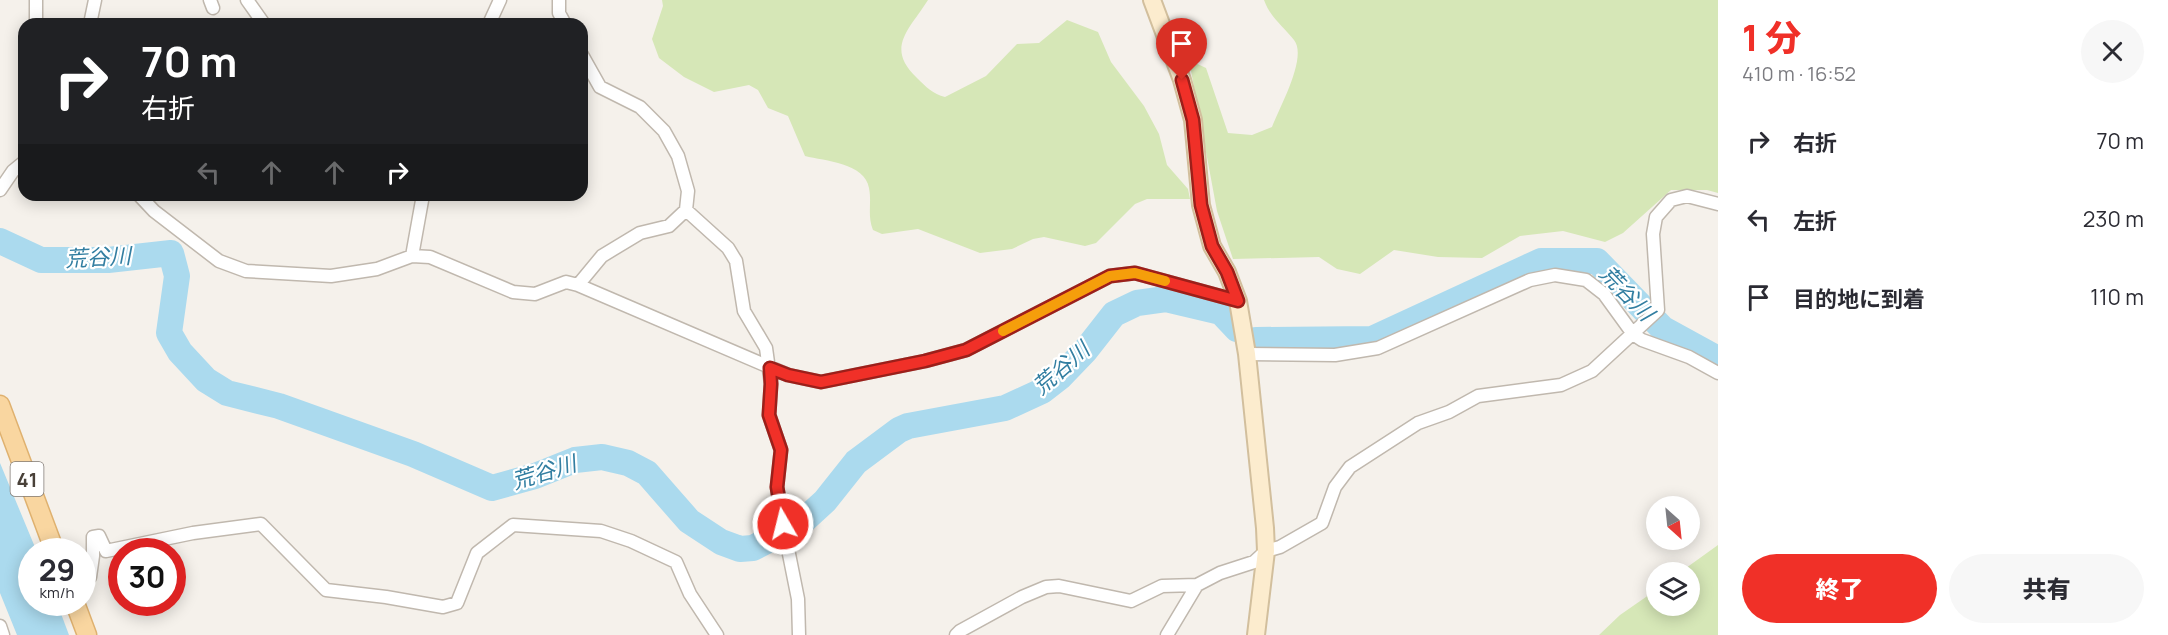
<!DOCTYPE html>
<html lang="ja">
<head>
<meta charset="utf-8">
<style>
	body { margin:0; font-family:Manrope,"Noto Sans JP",sans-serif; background:#f7f7f7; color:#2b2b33; height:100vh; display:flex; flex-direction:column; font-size:22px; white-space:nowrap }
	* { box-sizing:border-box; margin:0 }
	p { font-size:20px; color:#7c7c81 }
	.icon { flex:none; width:33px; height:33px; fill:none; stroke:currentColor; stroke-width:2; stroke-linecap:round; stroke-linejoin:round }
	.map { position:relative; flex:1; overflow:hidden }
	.details { display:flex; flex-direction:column; background:#fff; width:450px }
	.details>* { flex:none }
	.banner { position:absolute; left:18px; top:18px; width:570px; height:183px; border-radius:18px; box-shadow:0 3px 15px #0003; background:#202124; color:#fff; overflow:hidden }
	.needle { width:39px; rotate:153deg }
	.tools { position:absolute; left:1646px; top:496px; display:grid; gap:12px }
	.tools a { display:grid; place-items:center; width:54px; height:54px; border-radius:50%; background:#fff; box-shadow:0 3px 15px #0003; font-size:30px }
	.speed { position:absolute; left:18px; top:538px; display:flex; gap:12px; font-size:30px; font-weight:700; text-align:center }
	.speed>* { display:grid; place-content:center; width:78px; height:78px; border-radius:50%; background:#fff; box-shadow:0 3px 15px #0003; line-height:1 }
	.speed small { font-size:15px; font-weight:400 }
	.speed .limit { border:9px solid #d22; background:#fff; color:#111 }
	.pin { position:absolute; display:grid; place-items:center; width:51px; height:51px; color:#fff; margin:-62px -26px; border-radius:50% 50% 50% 0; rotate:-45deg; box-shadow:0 0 6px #0007 }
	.pin .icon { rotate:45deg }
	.me { position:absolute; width:66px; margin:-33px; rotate:352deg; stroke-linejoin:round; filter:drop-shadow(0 0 4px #0008) }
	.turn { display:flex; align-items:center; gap:21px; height:126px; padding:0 24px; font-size:27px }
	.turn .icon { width:78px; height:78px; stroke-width:2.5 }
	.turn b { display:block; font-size:42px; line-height:51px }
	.lanes { display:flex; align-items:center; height:57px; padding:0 24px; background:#0003; justify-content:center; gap:30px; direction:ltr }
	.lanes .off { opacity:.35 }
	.round { display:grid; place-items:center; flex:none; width:63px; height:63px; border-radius:32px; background:#f7f7f7 }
	.summary { display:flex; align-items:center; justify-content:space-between; height:102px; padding:0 24px }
	h1 { font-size:36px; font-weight:800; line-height:45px; color:#f03028 }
	.button { display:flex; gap:12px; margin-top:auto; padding:12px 24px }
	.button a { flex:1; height:69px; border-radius:36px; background:#f03028; color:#fff; font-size:24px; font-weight:800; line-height:69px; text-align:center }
	.button a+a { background:#f7f7f7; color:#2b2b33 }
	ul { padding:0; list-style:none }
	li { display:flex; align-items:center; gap:18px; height:78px; padding:0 24px }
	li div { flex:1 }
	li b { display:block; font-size:22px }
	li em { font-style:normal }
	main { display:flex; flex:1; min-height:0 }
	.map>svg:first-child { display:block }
</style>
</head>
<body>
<main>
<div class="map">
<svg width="1718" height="635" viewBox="0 0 1718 635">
	<rect width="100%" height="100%" fill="#f5f1eb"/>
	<path fill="#d6e7b7" d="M662 0H928C909 30 885 48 917 78 926 87 933 94 945 97L986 76 1017 44 1039 43 1067 20 1098 32 1111 62 1144 106 1159 134 1167 165 1188 189 1190 199H1147L1135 204 1096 243 1085 246 1044 237 1033 239 1012 249 980 253 918 229 882 234 873 230C867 215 872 203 869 188 865 163 825 161 805 156L788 116 768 108 758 90 749 85 714 92 684 77 659 58 652 39 663 6Z
		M1264 0H1718V193L1707 190H1671L1623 233 1605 242 1563 231 1520 236 1482 258 1438 257 1394 250 1360 274 1337 269 1319 257 1233 259 1217 211 1189 60 1206 68 1228 133 1252 135 1272 127C1279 108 1308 57 1294 40 1283 26 1270 17 1264 0Z
		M1718 545V635H1599L1620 615 1656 590V606H1689V573H1679Z"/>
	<path fill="#abdaee" d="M0 463 37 552H32V603H57L69 635H17L0 593Z"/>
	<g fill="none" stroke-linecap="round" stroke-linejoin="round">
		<path stroke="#abdaee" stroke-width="26" d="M0 241 41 260H108L171 253 177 276 169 333 180 352 206 380 227 393 279 406 413 454 492 488 535 476 575 460 602 457 628 463 647 473 689 521 721 542 740 549 753 548 801 523 825 501 856 462 899 430 908 426 1005 408 1042 391 1060 377 1085 351 1114 314 1137 303 1166 299 1221 312 1237 329
			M1256 340 1372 339 1541 261H1597L1663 329 1718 359"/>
		<g stroke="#c0b8ae" stroke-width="15">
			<path id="street" d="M210 0 213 8
				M247 0 264 24
				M559 0V13L565 24
				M36 24V0
				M90 24 95 0
				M489 24 500 0
				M582 55 600 87 640 107 664 131 678 156 688 191 686 210 728 248 736 261 744 311 766 348 771 384 769 415 781 450 777 487 783 524 798 599 799 635
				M0 190 13 171 24 162
				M139 195 154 211 219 261 246 271 331 276 377 269 412 256 430 257 513 292 535 294 566 282 578 285 788 375 821 382 925 361 966 350 1110 276 1135 273 1238 301
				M412 256 423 195
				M578 285 602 256 640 233 669 226 686 210
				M1247 354 1335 355 1378 348 1530 280 1555 275 1586 280 1604 294 1633 334 1642 340 1689 357 1718 373
				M82 580 90 577 93 556V537L99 536 106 551 193 533 261 524 326 590 386 597 443 607 457 603 477 553 513 525 601 531 631 541 676 562 690 594 717 635
				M0 626 3 635
				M956 635 960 631 1022 597 1046 587 1059 586 1131 601 1162 586 1197 585
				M1167 635 1197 585 1220 573 1254 562 1266 551 1280 547 1322 523 1335 487 1350 467 1418 423 1449 412 1478 396 1561 385 1592 371 1658 310 1653 234 1656 217 1671 200 1687 196 1718 204"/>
		</g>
		<g stroke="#d2bf9d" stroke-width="20">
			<path id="secondary" d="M1152 0 1182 80 1193 120 1201 205 1212 246 1227 272 1238 301 1247 354 1265 528 1266 551 1256 635"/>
		</g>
		<g stroke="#dfb16f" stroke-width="21">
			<path id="primary" d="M0 405 55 552
				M75 603 87 635"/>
		</g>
		<use href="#street" stroke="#fff" stroke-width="12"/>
		<use href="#secondary" stroke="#fcecce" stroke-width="16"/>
		<use href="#primary" stroke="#f9d6a0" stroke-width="18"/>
	</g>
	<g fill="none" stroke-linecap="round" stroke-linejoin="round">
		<g stroke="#9c1f1a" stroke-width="15">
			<path id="route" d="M783 524 777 487 781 450 769 415 771 384 770 368 788 375 821 382 925 361 966 350 1110 276 1135 273 1238 301 1227 272 1212 246 1201 205 1193 120 1182 80"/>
		</g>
		<use href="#route" stroke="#f03028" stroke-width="10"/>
		<path stroke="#f59e0b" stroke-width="10" d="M1003 331 1110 276 1135 273 1165 281"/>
	</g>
	<g text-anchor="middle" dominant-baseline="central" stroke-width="4.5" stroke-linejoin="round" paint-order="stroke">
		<rect fill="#fff" stroke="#807a74" stroke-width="1.5" x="10.5" y="462" width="33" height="34" rx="4.5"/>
		<g font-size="20" font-weight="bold" fill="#494139">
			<text x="27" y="479">41</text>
		</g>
		<g font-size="22" font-style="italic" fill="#327ea1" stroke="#fff">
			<text transform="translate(98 257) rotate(-3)">荒谷川</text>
			<text transform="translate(1627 293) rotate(46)">荒谷川</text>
			<text transform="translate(1061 368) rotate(-41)">荒谷川</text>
			<text transform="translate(544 472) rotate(-17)">荒谷川</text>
		</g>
	</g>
</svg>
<div class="tools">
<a><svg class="needle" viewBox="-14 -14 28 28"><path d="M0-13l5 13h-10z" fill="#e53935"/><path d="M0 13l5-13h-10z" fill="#7c7c81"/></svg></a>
<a><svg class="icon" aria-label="layers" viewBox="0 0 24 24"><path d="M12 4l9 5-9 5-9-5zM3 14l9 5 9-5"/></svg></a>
</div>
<div class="speed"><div>29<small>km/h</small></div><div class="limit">30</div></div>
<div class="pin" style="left:1182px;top:80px;background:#d93025"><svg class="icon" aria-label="arrive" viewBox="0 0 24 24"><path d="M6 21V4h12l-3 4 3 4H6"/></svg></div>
<svg class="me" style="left:783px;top:524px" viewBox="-20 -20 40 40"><circle r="17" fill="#f03028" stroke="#fff" stroke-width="3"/><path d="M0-11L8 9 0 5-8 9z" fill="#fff"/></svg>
<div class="banner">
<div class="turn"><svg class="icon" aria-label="right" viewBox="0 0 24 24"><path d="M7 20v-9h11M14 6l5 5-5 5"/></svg><div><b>70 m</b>右折</div></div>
<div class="lanes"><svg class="icon off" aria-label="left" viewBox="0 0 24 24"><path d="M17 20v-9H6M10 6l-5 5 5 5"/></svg><svg class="icon off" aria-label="ahead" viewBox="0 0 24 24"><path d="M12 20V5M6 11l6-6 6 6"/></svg><svg class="icon off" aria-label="ahead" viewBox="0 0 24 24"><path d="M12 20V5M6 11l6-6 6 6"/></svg><svg class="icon" aria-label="right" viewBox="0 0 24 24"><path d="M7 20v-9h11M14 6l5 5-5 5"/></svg></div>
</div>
</div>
<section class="details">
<div class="summary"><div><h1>1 分</h1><p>410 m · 16:52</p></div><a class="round"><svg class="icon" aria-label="close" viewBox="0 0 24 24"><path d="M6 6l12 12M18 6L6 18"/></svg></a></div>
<ul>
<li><svg class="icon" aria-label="right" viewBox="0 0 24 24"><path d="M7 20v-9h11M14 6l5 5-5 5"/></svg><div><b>右折</b></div><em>70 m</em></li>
<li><svg class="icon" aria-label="left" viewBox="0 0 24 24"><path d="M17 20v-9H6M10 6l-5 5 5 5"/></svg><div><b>左折</b></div><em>230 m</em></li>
<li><svg class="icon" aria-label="arrive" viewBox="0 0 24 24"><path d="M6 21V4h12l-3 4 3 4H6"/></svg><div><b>目的地に到着</b></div><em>110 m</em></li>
</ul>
<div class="button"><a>終了</a><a>共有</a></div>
</section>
</main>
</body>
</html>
